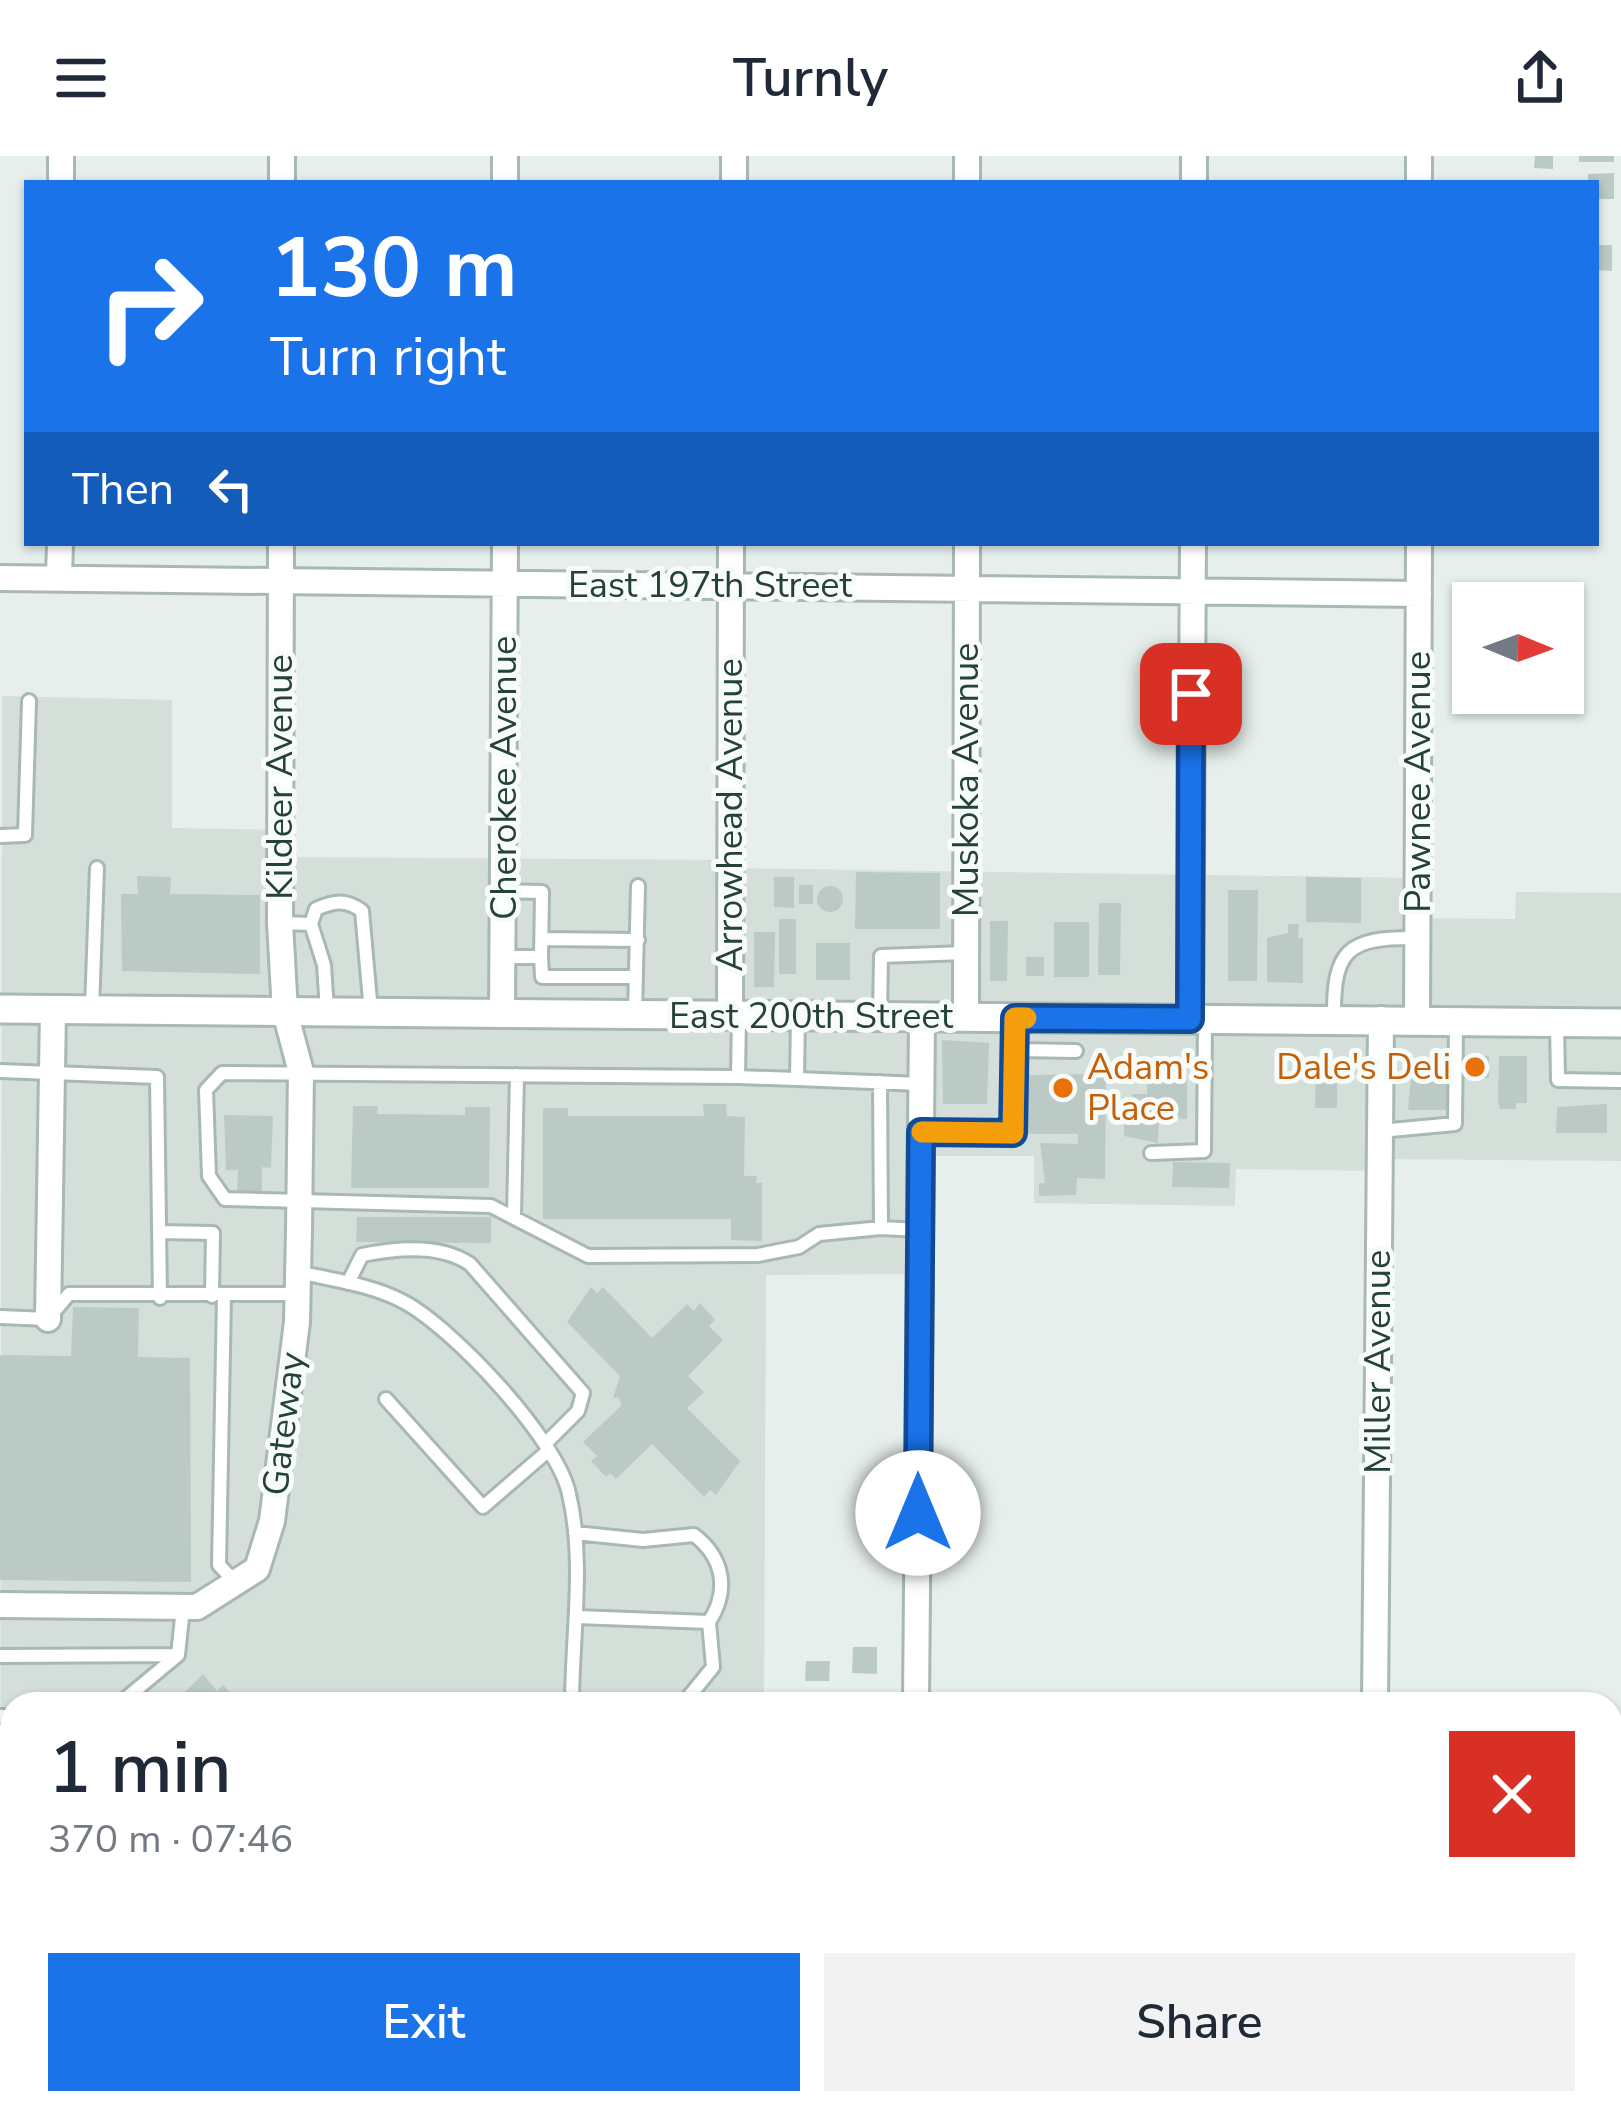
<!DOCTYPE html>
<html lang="en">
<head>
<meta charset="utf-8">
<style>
	body { margin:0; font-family:"Nunito Sans",sans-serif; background:#f2f2f3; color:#1f2937; height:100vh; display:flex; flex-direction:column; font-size:45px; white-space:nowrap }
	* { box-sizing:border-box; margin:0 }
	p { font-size:39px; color:#747a83 }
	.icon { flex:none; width:66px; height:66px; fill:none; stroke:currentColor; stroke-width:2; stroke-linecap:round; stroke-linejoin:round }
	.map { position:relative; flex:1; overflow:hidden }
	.details { position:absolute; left:0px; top:1536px; width:1623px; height:423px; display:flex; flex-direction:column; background:#fff; border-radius:36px 36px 0 0; box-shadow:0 3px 9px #0004 }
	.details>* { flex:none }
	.top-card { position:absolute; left:24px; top:24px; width:1575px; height:366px; border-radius:0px; box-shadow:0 3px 9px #0004; background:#1a73e8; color:#fff; overflow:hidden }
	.needle { width:78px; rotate:91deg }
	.controls { position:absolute; left:1452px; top:426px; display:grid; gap:24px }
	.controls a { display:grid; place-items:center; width:132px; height:132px; border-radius:0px; background:#fff; box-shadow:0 3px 9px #0004; font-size:60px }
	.pin { position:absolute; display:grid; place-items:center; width:102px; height:102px; color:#fff; margin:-51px; border-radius:24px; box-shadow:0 6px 18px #0006 }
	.me { position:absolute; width:132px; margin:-66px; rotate:0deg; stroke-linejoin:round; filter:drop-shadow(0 0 9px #0008) }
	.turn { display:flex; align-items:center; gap:42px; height:252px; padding:0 48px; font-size:54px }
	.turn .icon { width:156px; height:156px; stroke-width:2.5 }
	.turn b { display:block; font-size:84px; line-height:102px }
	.then { display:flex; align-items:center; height:114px; padding:0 48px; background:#0003; gap:24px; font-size:45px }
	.round { display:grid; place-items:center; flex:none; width:126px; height:126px; border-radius:0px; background:#f2f2f3 }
	.head { display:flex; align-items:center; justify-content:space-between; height:204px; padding:0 48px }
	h1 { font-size:72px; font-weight:600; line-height:90px }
	.button { display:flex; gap:24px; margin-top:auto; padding:24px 48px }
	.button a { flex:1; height:138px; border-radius:0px; background:#1a73e8; color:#fff; font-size:48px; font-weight:600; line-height:138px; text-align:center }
	.button a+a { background:#f2f2f3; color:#1f2937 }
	header { display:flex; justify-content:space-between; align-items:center; height:156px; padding:0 48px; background:#fff; font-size:54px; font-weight:600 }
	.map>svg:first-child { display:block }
</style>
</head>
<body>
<header><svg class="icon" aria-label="menu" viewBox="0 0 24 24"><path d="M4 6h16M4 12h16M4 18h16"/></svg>Turnly<svg class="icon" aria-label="share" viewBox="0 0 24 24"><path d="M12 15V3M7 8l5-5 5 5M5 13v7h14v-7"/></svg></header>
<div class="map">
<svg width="1621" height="1958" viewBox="0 0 1621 1958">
	<rect width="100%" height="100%" fill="#e6efeb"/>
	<path fill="#d4dfda" d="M2 540 172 544V672L280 674 281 701 730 704 731 712 1417 722 1418 762 1515 763 1516 736 1621 737V1005L1381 1003 1380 1015 1236 1013 1235 1050 1034 1047V1000H921L920 1118 766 1119 764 1548H12V1805H0Z
		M756 1947H1073V1958H755Z"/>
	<path fill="#bfe0c8" d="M0 1805H12V1947H266L245 1958H0Z"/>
	<path fill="#bbcac4" d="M1535 0H1553V13L1534 12Z
		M1579 0H1614V6H1579Z
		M1614 17V43H1596V27H1588V18Z
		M1596 89H1612V115L1596 114Z
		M856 716 940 717V773H855Z
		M137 720 171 721 170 738 260 739V818L122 815 121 738H138Z
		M774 721H794V752L774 751Z
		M1306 721 1361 722V767L1306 766Z
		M799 729H813V748H799Z
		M817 743a13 13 0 1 1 26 0a13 13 0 1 1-26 0Z
		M1228 734H1258L1257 825H1228Z
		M1099 747H1121L1120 819H1098Z
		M779 763H796V818H779Z
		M990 765H1008L1007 825H990Z
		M1054 766H1089V821H1054Z
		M1288 768H1299L1298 782H1303V827L1267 826V782L1288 777Z
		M754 776H775L774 831H754Z
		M816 787H850V824H816Z
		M1026 801H1044V820H1026Z
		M942 884 989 887 987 948H943Z
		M1466 899 1489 900V922H1465Z
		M1499 900H1527V947H1516V953H1500L1498 945Z
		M1412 908H1431V918L1447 917V954H1408Z
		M1337 912V952H1315L1316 913Z
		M1106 918 1105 1023 1077 1022 1076 1039 1039 1040V1027H1045L1040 987 1078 988V978H1024L1026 919Z
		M1147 923 1187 924V963L1159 962 1158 987 1124 980V952H1131L1132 938H1147Z
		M703 948H726L727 960 745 961 744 1020H757L756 1027H762V1085L731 1084V1063H543V952H568V960H704Z
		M1607 948V977H1556L1557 951Z
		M353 950H378L377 958 465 959V951H490L489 1032H351Z
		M224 959 273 960 271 1012 262 1011V1040L237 1039 238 1014H226Z
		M1173 1006 1230 1007 1229 1032 1172 1031Z
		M357 1061H491V1087L356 1086Z
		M591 1131 597 1137 603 1131 652 1182 687 1148 694 1155 700 1147 715 1164 709 1170 723 1184 688 1220 704 1236 687 1252 740 1305 716 1339 710 1334 704 1341 652 1288 616 1323 610 1317 606 1321 591 1305 597 1300 583 1286 621 1250 619 1241 613 1242 620 1220 567 1166Z
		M73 1151 139 1152 138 1201 190 1202 191 1426 0 1424V1199L71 1200Z
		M853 1491H877V1518L852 1517Z
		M806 1505H830L829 1525H805Z
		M203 1518 217 1535 223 1529 241 1548H173Z
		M0 1603H12V1660H0Z
		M806 1947H895V1958H806Z"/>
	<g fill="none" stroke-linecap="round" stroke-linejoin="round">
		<g stroke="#a8b8b2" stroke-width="18">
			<path id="service" d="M0 680 25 679 29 545
				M280 767 311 768 324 809 327 854
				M311 768 316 753C334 745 346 743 362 755L371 856
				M542 783 638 784
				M502 801H541L542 736 503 735
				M541 801 542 821H636
				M92 853 97 712
				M635 858 638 730
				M739 860 738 921 222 917 206 934 209 1020 225 1043 491 1050 588 1100 758 1099 799 1091 819 1078 881 1072
				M880 860 881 800 966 797
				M1334 863C1333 794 1347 781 1417 782
				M1557 868 1558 924 1621 925
				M1015 894 1076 895
				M0 915 157 921 160 1142
				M738 921 797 923 798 861
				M797 923 921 928
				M880 926 881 1072 919 1074
				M1380 975 1455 968 1456 867
				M921 976 1013 977 1015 862
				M1151 997 1204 995 1205 864
				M514 1060 517 919
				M159 1076 213 1077 212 1140
				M298 1116C333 1124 373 1129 404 1146 453 1172 558 1284 569 1338 585 1406 572 1479 572 1548
				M348 1127 362 1099C396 1092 441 1088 470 1108L583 1237 578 1255 545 1288
				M224 1140 219 1409 235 1426
				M0 1161 48 1163 69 1138H298
				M386 1243 483 1351 549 1294
				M575 1377 643 1384 694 1379C723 1401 730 1434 709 1466
				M577 1461 709 1466 713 1511 683 1548
				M0 1500 178 1499
				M119 1548 178 1499 183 1452
				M0 1560H12
				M979 1947V1958
				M921 1958V1947
				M1029 1958 1030 1947"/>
		</g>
		<g stroke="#a8b8b2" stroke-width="30">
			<path id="minor" d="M505 0V27
				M61 27V0
				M282 27V0
				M734 27V0
				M967 27V0
				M1194 27V0
				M1419 27V0
				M59 421 60 387
				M0 422 1419 438
				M502 857 505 387
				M730 859 731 387
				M966 861 967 387
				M1190 863 1193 387
				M1417 866 1419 387
				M48 1163 53 854
				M0 1449 197 1451 257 1413 272 1365 297 1166 299 1074 301 916 285 856 280 767 281 387
				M916 1548 922 861
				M1375 1548 1381 863
				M525 1958 545 1947
				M755 1958V1947
				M1073 1958V1947
				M1373 1958V1947"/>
		</g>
		<g stroke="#a8b8b2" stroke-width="33">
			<path id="tertiary" d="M0 853 1621 867"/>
		</g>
		<use href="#service" stroke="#fff" stroke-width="12"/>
		<use href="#minor" stroke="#fff" stroke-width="24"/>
		<use href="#tertiary" stroke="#fff" stroke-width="27"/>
	</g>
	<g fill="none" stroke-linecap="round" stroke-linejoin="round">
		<g stroke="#114b97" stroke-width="30">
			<path id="route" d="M918 1357 921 976 1013 977 1015 862 1190 863 1191 538"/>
		</g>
		<use href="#route" stroke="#1a73e8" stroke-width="21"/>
		<path stroke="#f59e0b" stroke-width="21" d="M922 976 1013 977 1015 862H1026"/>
	</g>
	<g fill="#e8710a" stroke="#f7fbf9" stroke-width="4.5">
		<circle cx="1475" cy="911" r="12"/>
		<circle cx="1063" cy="932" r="12"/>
	</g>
	<g text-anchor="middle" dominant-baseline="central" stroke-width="10" stroke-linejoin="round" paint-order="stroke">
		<g font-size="36" fill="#24423a" stroke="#f7fbf9">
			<text x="710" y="429">East 197th Street</text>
			<text transform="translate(280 621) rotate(-90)">Kildeer Avenue</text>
			<text transform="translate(504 622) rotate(-90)">Cherokee Avenue</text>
			<text transform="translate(966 624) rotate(-90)">Muskoka Avenue</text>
			<text transform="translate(1418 626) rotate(-90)">Pawnee Avenue</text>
			<text transform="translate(730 659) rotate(-90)">Arrowhead Avenue</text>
			<text x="811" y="860">East 200th Street</text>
			<text transform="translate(1378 1206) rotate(-90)">Miller Avenue</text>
			<text transform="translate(284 1268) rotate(-83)">Gateway</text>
		</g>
		<g font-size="36" fill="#c56008" stroke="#f7fbf9" text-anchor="start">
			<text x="1087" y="911">Adam's<tspan x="1087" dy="41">Place</tspan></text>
			<text x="1451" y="911" text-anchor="end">Dale's Deli</text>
		</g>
	</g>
</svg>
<div class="controls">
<a><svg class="needle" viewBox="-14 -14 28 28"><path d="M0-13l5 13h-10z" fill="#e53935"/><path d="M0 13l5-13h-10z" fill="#747a83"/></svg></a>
</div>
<div class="pin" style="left:1191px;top:538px;background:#d93025"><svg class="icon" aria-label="arrive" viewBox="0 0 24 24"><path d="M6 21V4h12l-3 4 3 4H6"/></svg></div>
<svg class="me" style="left:918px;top:1357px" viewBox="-20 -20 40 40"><circle r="19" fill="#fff"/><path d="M0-13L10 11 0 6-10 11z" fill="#1a73e8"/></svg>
<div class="top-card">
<div class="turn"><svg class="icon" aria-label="right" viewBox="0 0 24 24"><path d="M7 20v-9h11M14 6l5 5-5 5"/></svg><div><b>130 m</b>Turn right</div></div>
<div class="then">Then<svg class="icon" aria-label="left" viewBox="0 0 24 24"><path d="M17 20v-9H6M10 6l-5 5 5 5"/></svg></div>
</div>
<section class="details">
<div class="head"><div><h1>1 min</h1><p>370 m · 07:46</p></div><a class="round" style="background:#d93025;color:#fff"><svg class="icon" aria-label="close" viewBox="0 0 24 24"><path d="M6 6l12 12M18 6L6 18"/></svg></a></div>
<div class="button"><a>Exit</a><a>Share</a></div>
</section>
</div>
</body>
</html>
